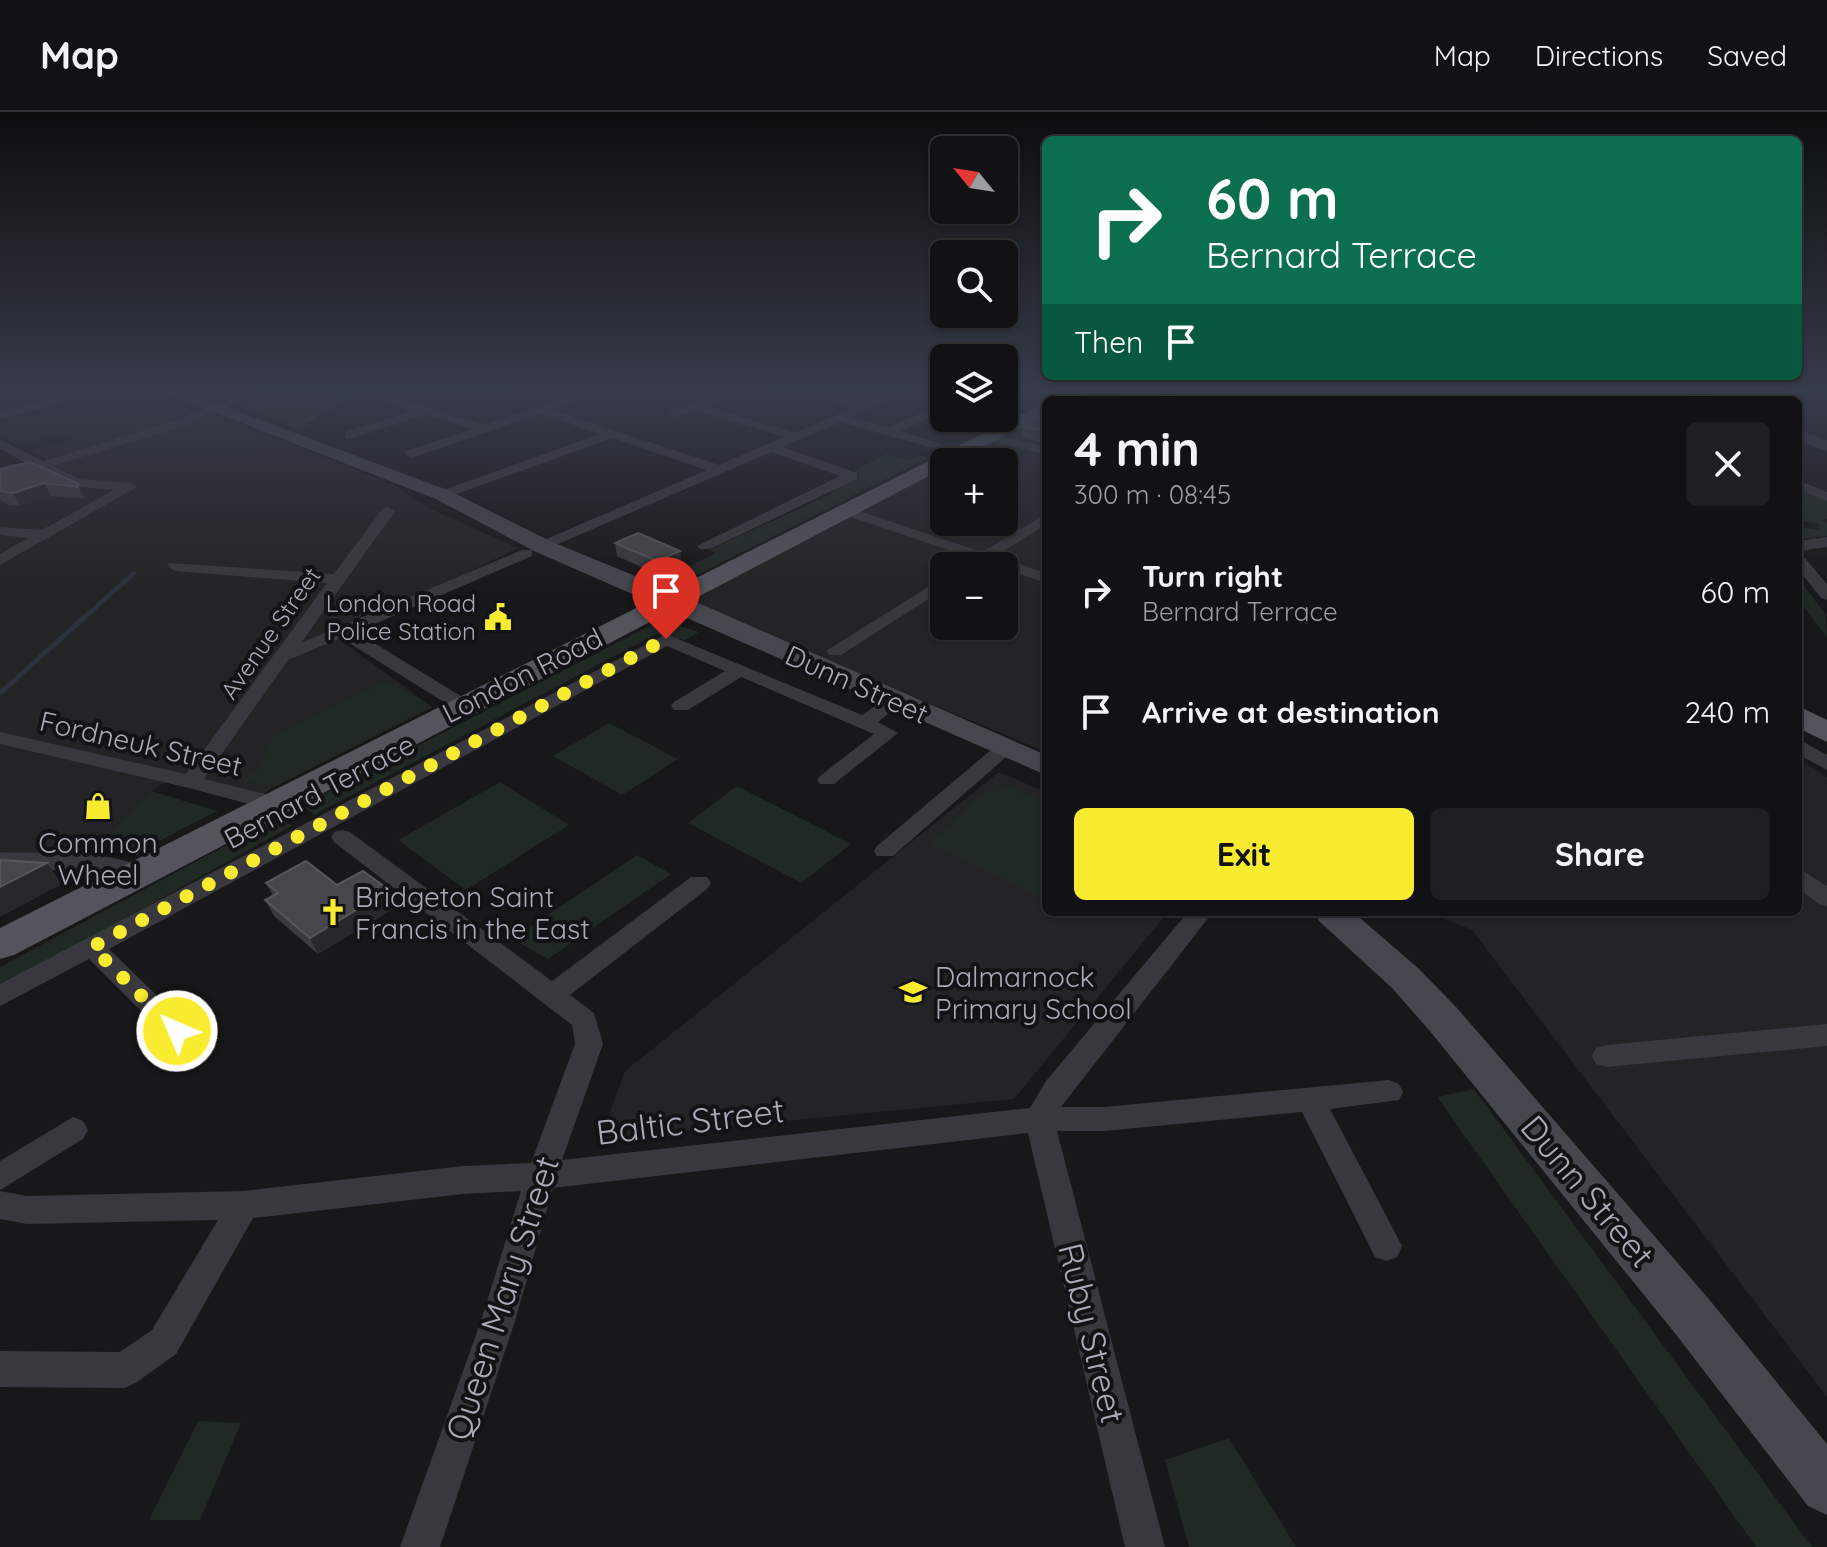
<!DOCTYPE html>
<html lang="en">
<head>
<meta charset="utf-8">
<style>
	body { margin:0; font-family:Quicksand,sans-serif; background:#1f1f21; color:#f1f3f6; height:100vh; display:flex; flex-direction:column; font-size:30px; white-space:nowrap }
	* { box-sizing:border-box; margin:0 }
	p { font-size:26px; color:#9c9da0 }
	.icon { flex:none; width:44px; height:44px; fill:none; stroke:currentColor; stroke-width:2; stroke-linecap:round; stroke-linejoin:round }
	.map { position:relative; flex:1; overflow:hidden }
	.panel { position:absolute; left:1042px; top:284px; width:760px; height:520px; display:flex; flex-direction:column; background:#121113; border-radius:12px; box-shadow:0 2px 6px #0004,0 0 0 2px #313133 }
	.panel>* { flex:none }
	.top-card { position:absolute; left:1042px; top:24px; width:760px; height:244px; border-radius:12px; box-shadow:0 2px 6px #0004,0 0 0 2px #313133; background:#0b6e4f; color:#fff; overflow:hidden }
	.needle { width:52px; rotate:300deg }
	.buttons { position:absolute; left:930px; top:24px; display:grid; gap:16px }
	.buttons a { display:grid; place-items:center; width:88px; height:88px; border-radius:12px; background:#121113; box-shadow:0 2px 6px #0004,0 0 0 2px #313133; font-size:40px }
	.pin { position:absolute; display:grid; place-items:center; width:68px; height:68px; color:#fff; margin:-82px -34px; border-radius:50% 50% 50% 0; rotate:-45deg; box-shadow:0 0 8px #0007 }
	.pin .icon { rotate:45deg }
	.me { position:absolute; width:88px; margin:-44px; rotate:315deg; stroke-linejoin:round; filter:drop-shadow(0 0 6px #0008) }
	.turn { display:flex; align-items:center; gap:28px; height:168px; padding:0 32px; font-size:36px }
	.turn .icon { width:104px; height:104px; stroke-width:2.5 }
	.turn b { display:block; font-size:56px; line-height:68px }
	.then { display:flex; align-items:center; height:76px; padding:0 32px; background:#0003; gap:16px; font-size:30px }
	.round { display:grid; place-items:center; flex:none; width:84px; height:84px; border-radius:12px; background:#1f1f21 }
	.head { display:flex; align-items:center; justify-content:space-between; height:136px; padding:0 32px }
	h1 { font-size:48px; font-weight:700; line-height:60px }
	.cta { display:flex; gap:16px; margin-top:auto; padding:16px 32px }
	.cta a { flex:1; height:92px; border-radius:12px; background:#f9ec30; color:#111; font-size:32px; font-weight:700; line-height:92px; text-align:center }
	.cta a+a { background:#1f1f21; color:#f1f3f6 }
	ul { padding:0; list-style:none }
	li { display:flex; align-items:center; gap:24px; height:120px; padding:0 32px }
	li div { flex:1 }
	li b { display:block; font-size:30px }
	li em { font-style:normal }
	header { display:flex; align-items:center; gap:48px; box-sizing:border-box; height:112px; padding:0 40px; background:#121113; border-bottom:2px solid #313133 }
	header strong { font-size:38px }
	nav { display:flex; gap:44px; margin-inline-start:auto; font-size:28px }
	.map>svg:first-child { display:block }
</style>
</head>
<body>
<header>
<strong>Map</strong>
<nav><a>Map</a><a>Directions</a><a>Saved</a></nav>
</header>
<div class="map">
<svg width="1827" height="1435" viewBox="0 0 1827 1435">
	<rect width="100%" height="100%" fill="#181719"/>
	<path fill="#242326" fill-rule="evenodd" d="M114 281H147L189 295V300L168 311 48 347 32 339 68 327 58 323 20 334 0 324V312Z
		M216 303 396 374 426 395 518 436 336 525 432 595 274 675 257 687 172 666 151 679 102 742 0 740V368Z
		M1046 303V640L685 489 944 356V410H1004V350H955ZM944 454H1004V514H944Z
		M1798 646 1827 665V1285L1472 818 1428 800H1798Z
		M999 660 1046 680V800H1168L1014 987 600 1027 625 959Z"/>
	<path fill="#212924" d="M264 281H354L298 317 242 295 243 291Z
		M887 342 908 348 918 344 928 346 681 471 662 468 716 441 709 438 825 385 857 366 859 363 854 358Z
		M1798 376 1827 389V407L1821 408 1827 411V424L1798 427V415L1820 418 1819 412 1798 408Z
		M1798 466 1826 503 1827 525 1798 487Z
		M661 508 699 520 685 528 656 522 314 703 303 693Z
		M388 568 432 595 274 675 242 669 261 654 273 624Z
		M609 611 678 647 622 683 553 644Z
		M500 670 569 713 466 778 398 728Z
		M997 670 1046 691V788L928 732Z
		M737 674 851 732 801 771 688 711Z
		M151 679 217 699 136 741 96 737Z
		M277 706 292 714 0 876V855Z
		M637 743 671 762 548 847 512 827Z
		M1474 977 1812 1435H1756L1437 985Z
		M198 1309 241 1311 200 1408H149Z
		M1229 1326 1296 1435H1189L1165 1348Z"/>
	<g fill="none" stroke-linecap="round" stroke-linejoin="round">
		<path stroke="#2c313e" stroke-width="4" d="M299 314 347 283"/>
		<path stroke="#2c313e" stroke-width="5" d="M0 581 133 462"/>
		<path fill="#39383e" fill-rule="evenodd" d="M72 281 85 283 0 308V300Z
			M241 281H257L184 314 53 354 79 367 130 371 137 375 0 453V442L28 426 0 423V415L42 418 114 378 71 374 40 358 0 370V362L30 353 0 337V328L43 349 176 308Z
			M363 281H382L484 313 579 281H597L552 298 719 353 784 325 695 298 675 305 669 301 671 298 719 282 725 285 723 287 706 294 795 321 853 295 807 281H827L864 291 887 281H903L851 305 888 315 944 291V299L900 319 950 335 944 339 840 310 782 335 857 361V367L710 437H700L697 434 840 364 771 340 542 439 537 437V431L707 358 612 326 443 387 436 383 438 380 600 322 540 302 411 346 405 342 406 339 472 317 425 302 353 326H345V320L412 299Z
			M987 321 1046 335V343L987 327Z
			M1798 368 1827 380V389L1798 377Z
			M844 394 982 440 1046 402V412L996 444 1046 461V471L1004 457V454L973 452 972 446 839 401 837 398Z
			M388 395 395 399 301 531 522 438H532V444L356 520 469 589 471 593 469 597H455L341 526 288 548 204 667 265 682 279 694 268 701 249 692 189 676 0 632V620L186 662 327 471 175 459 167 454 169 451 334 462 383 396Z
			M1827 425V435L1798 439V429Z
			M1798 442 1803 444 1827 472V488L1821 486 1798 457Z
			M944 465V477L841 543H829L826 539Z
			M666 522 862 603 888 585H902L904 589 878 610 898 621 834 672H820L817 668 820 664 874 622 741 565 688 598H674L671 594 674 590 725 559 667 534 109 837 186 912 190 919 186 926 177 930 168 926 89 847 0 894V872Z
			M1798 627 1827 643V658L1798 642Z
			M1005 630 1012 632 1015 636 1012 640 893 744H877L874 739 877 734 998 632Z
			M342 718 350 720 552 869 691 765H707L711 771 707 777 570 883 594 901 603 932 562 1048 1030 996 1046 969 1188 800H1213L1061 995H1104L1389 968 1399 972 1403 980 1399 988 1330 997 1402 1134 1397 1145 1386 1149 1375 1145 1302 1000 1104 1019H1057L1165 1435H1125L1028 1021 553 1076 515 1209 440 1435H400L481 1209 521 1079 463 1082 253 1106 176 1242 137 1270 125 1276 0 1275V1239L120 1240 152 1218 218 1108 27 1112 0 1107V1079L27 1084 244 1079 463 1054 531 1051 575 932 572 913 334 730 331 725 334 720Z
			M0 740C31 742 131 736 147 762L143 767 135 770 113 760 0 756Z
			M1798 756 1827 774V794L1819 792 1798 776Z
			M1827 912V934L1606 955 1596 952 1592 944 1596 936 1606 933Z
			M73 1005 83 1009 88 1018 83 1027 0 1078V1049Z"/>
		<path fill="#39383e" fill-rule="evenodd" d="M1692 281H1712L1722 288H1703Z
			M1798 318 1827 328V339L1798 329Z"/>
		<path fill="#46464e" fill-rule="evenodd" d="M165 281H189L450 379 550 429 662 475 1046 643V663L534 439 436 387Z
			M1314 800H1353L1418 856 1457 896 1708 1186 1827 1332V1403L1808 1394 1674 1220 1429 918 1392 876 1319 809Z"/>
		<path fill="#54545d" fill-rule="evenodd" d="M1059 281H1082L1073 288H1051Z
			M1161 281 1207 284 1210 288H1177Z
			M1046 290V302L955 350H944V356L14 843 0 847V816Z
			M1798 594 1827 608V630L1798 616Z"/>
	</g>
	<path fill="#3b3a3e" d="M1046 301V332L1021 325 1022 314Z
		M0 357 79 372 85 385V387L51 384 20 394 9 393 0 388Z
		M615 431 680 439 682 452 659 463 617 444Z
		M266 771 337 773 389 778 396 795 318 842 274 804 265 788 273 784Z"/>
	<path fill="#28272a" d="M1120 281 1119 288H1107Z
		M44 371 51 384 20 394 13 381Z
		M79 372 85 385V387L78 375Z
		M680 439 682 452 659 463 657 449Z
		M47 751 62 772 0 805V775Z
		M389 778 396 795 318 842 310 826Z"/>
	<path fill="#47464b" stroke="#56565d" stroke-width="2" d="M1086 281H1120L1107 288H1072Z
		M1046 301V320L1022 314Z
		M30 350 79 372 78 375 44 371 13 381 0 379V357Z
		M638 421 680 439 657 449 615 431Z
		M0 748 47 751 0 775Z
		M306 749 337 773 363 759 389 778 310 826 265 788 278 781 266 771Z"/>
	<linearGradient id="sky" x2="0" y2="1"><stop stop-color="#0d0d0e"/><stop offset="0.58" stop-color="#373c49"/><stop offset="1" stop-color="#373c49" stop-opacity="0"/></linearGradient>
	<rect width="1827" height="482" fill="url(#sky)"/>
	<g fill="none" stroke-linecap="round" stroke-linejoin="round">
		<path stroke="#f9ec30" stroke-width="14" stroke-dasharray="0 25.2" d="M177 919 92 835 666 527"/>
	</g>
	<defs>
		<g id="civic-bare" transform="scale(2.16)"><path d="M-.6-6.5H3V-4.5H.6V-3L4-1V1h2V6H-6V1h2V-1L-.6-3ZM-1.2 2.5V6h2.4V2.5Z" fill="#f9ec30" stroke="#131214" stroke-width="2.5" paint-order="stroke"/></g>
		<g id="shop-bare" transform="scale(2.16)"><path d="M-5-2.5h2.3a2.7 3.5 0 0 1 5.4 0H5L5.5 6h-11ZM-1.5-2.5h3a1.5 2.3 0 0 0-3 0Z" fill="#f9ec30" stroke="#131214" stroke-width="2.5" paint-order="stroke"/></g>
		<g id="church-bare" transform="scale(2.16)"><path d="M-1.2-6h2.4v3.5h3.3v2.4h-3.3V6h-2.4V-.1h-3.3v-2.4h3.3Z" fill="#f9ec30" stroke="#131214" stroke-width="2.5" paint-order="stroke"/></g>
		<g id="school-bare" transform="scale(2.16)"><path d="M0-5L7-2L0 1L-7-2ZM-4 1L0 2.5L4 1V4Q0 6-4 4Z" fill="#f9ec30" stroke="#131214" stroke-width="2.5" paint-order="stroke"/></g>
	</defs>
	<g fill-rule="evenodd">
		<use href="#civic-bare" x="498" y="505"/>
		<use href="#shop-bare" x="98" y="694"/>
		<use href="#church-bare" x="333" y="800"/>
		<use href="#school-bare" x="913" y="880"/>
	</g>
	<g text-anchor="middle" dominant-baseline="central" stroke-width="8" stroke-linejoin="round" paint-order="stroke">
		<g font-size="24" fill="#a9a9b9" stroke="#131214" text-anchor="end">
			<text x="476" y="491">London Road<tspan x="476" dy="28">Police Station</tspan></text>
		</g>
		<g font-size="24" fill="#a9a9b9" stroke="#131214">
			<text transform="translate(270 521) rotate(-55)">Avenue Street</text>
		</g>
		<g font-size="28" fill="#a9a9b9" stroke="#131214">
			<text transform="translate(522 563) rotate(-27)">London Road</text>
			<text transform="translate(857 572) rotate(24)">Dunn Street</text>
			<text transform="translate(141 631) rotate(13)">Fordneuk Street</text>
			<text transform="translate(319 679) rotate(-28)">Bernard Terrace</text>
		</g>
		<g font-size="28" fill="#a9a9b9" stroke="#131214" text-anchor="start">
			<text x="98" y="730" text-anchor="middle">Common<tspan x="98" dy="32">Wheel</tspan></text>
			<text x="355" y="784">Bridgeton Saint<tspan x="355" dy="32">Francis in the East</tspan></text>
			<text x="935" y="864">Dalmarnock<tspan x="935" dy="32">Primary School</tspan></text>
		</g>
		<g font-size="34" fill="#a9a9b9" stroke="#131214">
			<text transform="translate(690 1009) rotate(-7)">Baltic Street</text>
			<text transform="translate(1588 1079) rotate(50)">Dunn Street</text>
			<text transform="translate(502 1186) rotate(-72)">Queen Mary Street</text>
			<text transform="translate(1092 1221) rotate(76)">Ruby Street</text>
		</g>
	</g>
</svg>
<div class="buttons">
<a><svg class="needle" viewBox="-14 -14 28 28"><path d="M0-13l5 13h-10z" fill="#e53935"/><path d="M0 13l5-13h-10z" fill="#9c9da0"/></svg></a>
<a><svg class="icon" aria-label="search" viewBox="0 0 24 24"><circle cx="10" cy="10" r="6"/><path d="M15 15l6 6"/></svg></a>
<a><svg class="icon" aria-label="layers" viewBox="0 0 24 24"><path d="M12 4l9 5-9 5-9-5zM3 14l9 5 9-5"/></svg></a>
<a>+</a>
<a>−</a>
</div>
<div class="pin" style="left:666px;top:527px;background:#d93025"><svg class="icon" aria-label="arrive" viewBox="0 0 24 24"><path d="M6 21V4h12l-3 4 3 4H6"/></svg></div>
<svg class="me" style="left:177px;top:919px" viewBox="-20 -20 40 40"><circle r="17" fill="#f9ec30" stroke="#fff" stroke-width="3"/><path d="M0-11L8 9 0 5-8 9z" fill="#fff"/></svg>
<div class="top-card">
<div class="turn"><svg class="icon" aria-label="right" viewBox="0 0 24 24"><path d="M7 20v-9h11M14 6l5 5-5 5"/></svg><div><b>60 m</b>Bernard Terrace</div></div>
<div class="then">Then<svg class="icon" aria-label="arrive" viewBox="0 0 24 24"><path d="M6 21V4h12l-3 4 3 4H6"/></svg></div>
</div>
<section class="panel">
<div class="head"><div><h1>4 min</h1><p>300 m · 08:45</p></div><a class="round"><svg class="icon" aria-label="close" viewBox="0 0 24 24"><path d="M6 6l12 12M18 6L6 18"/></svg></a></div>
<ul>
<li><svg class="icon" aria-label="right" viewBox="0 0 24 24"><path d="M7 20v-9h11M14 6l5 5-5 5"/></svg><div><b>Turn right</b><p>Bernard Terrace</p></div><em>60 m</em></li>
<li><svg class="icon" aria-label="arrive" viewBox="0 0 24 24"><path d="M6 21V4h12l-3 4 3 4H6"/></svg><div><b>Arrive at destination</b></div><em>240 m</em></li>
</ul>
<div class="cta"><a>Exit</a><a>Share</a></div>
</section>
</div>
</body>
</html>
